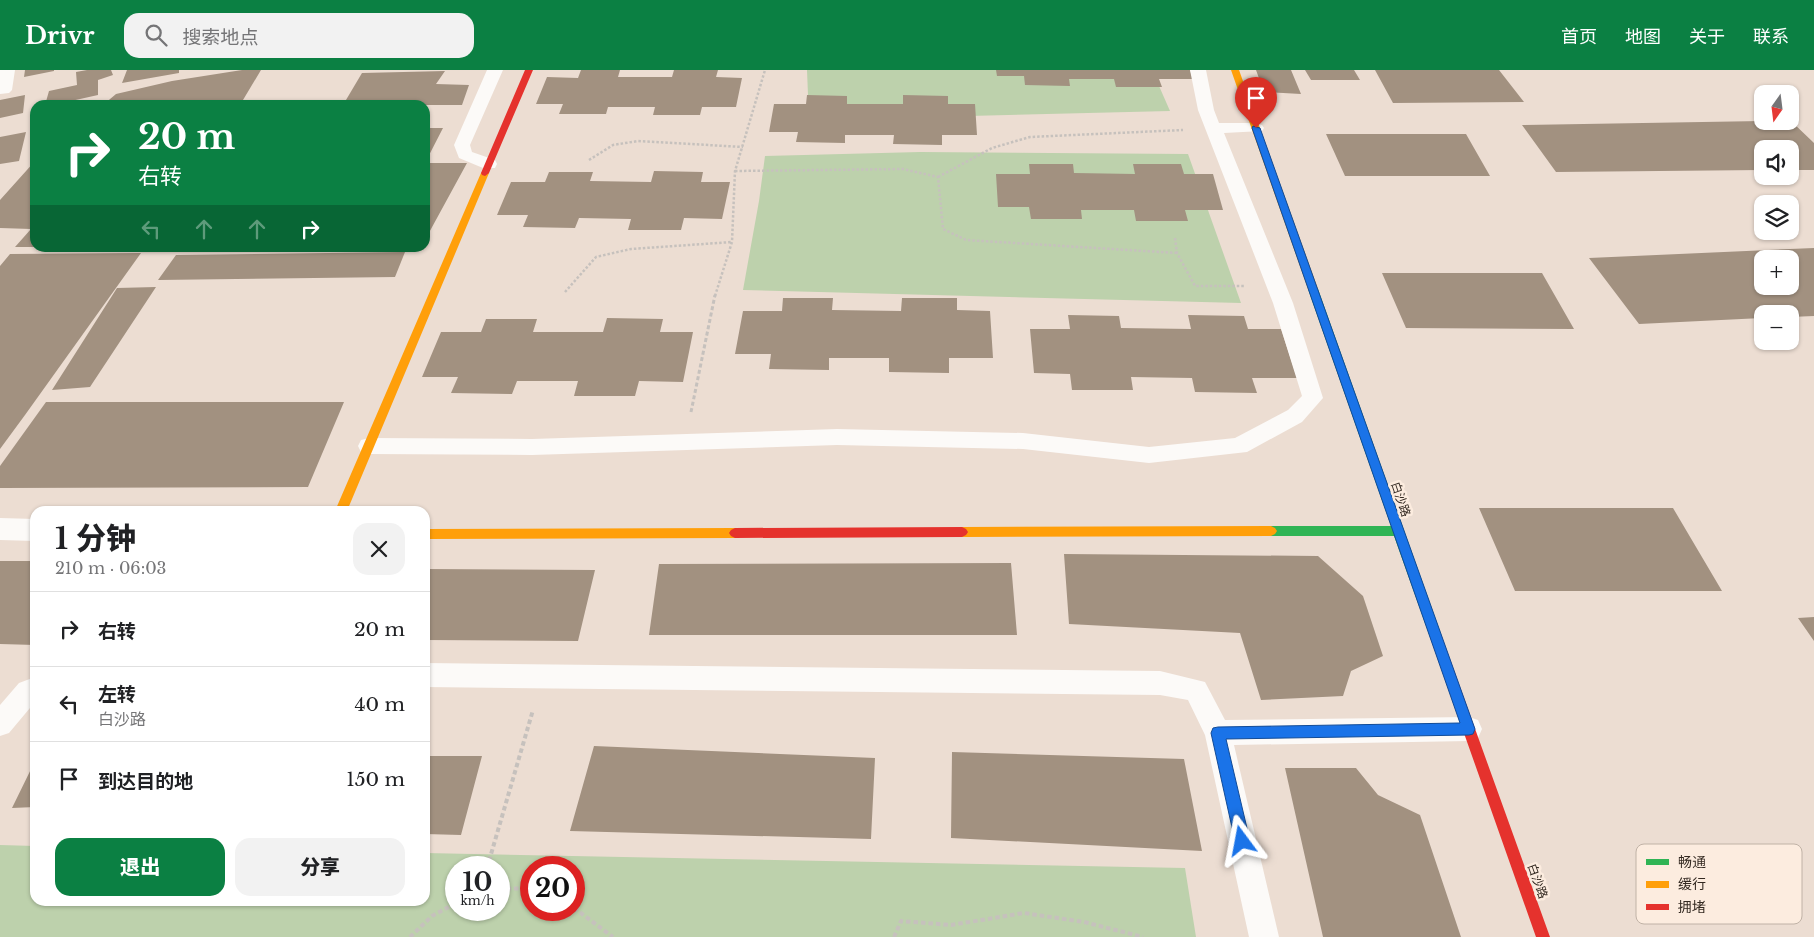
<!DOCTYPE html>
<html lang="zh">
<head>
<meta charset="utf-8">
<style>
	body { margin:0; font-family:"Libre Baskerville","Noto Sans SC",serif; background:#f2f2f2; color:#202124; height:100vh; display:flex; flex-direction:column; font-size:19px; white-space:nowrap }
	* { box-sizing:border-box; margin:0 }
	p { font-size:16px; color:#757577 }
	.icon { flex:none; width:28px; height:28px; fill:none; stroke:currentColor; stroke-width:2; stroke-linecap:round; stroke-linejoin:round }
	.map { position:relative; flex:1; overflow:hidden }
	.drawer { position:absolute; left:30px; top:436px; width:400px; height:400px; display:flex; flex-direction:column; background:#fff; border-radius:15px; box-shadow:0 1px 4px #0004 }
	.drawer>* { flex:none }
	.guide { position:absolute; left:30px; top:30px; width:400px; height:152px; border-radius:15px; box-shadow:0 1px 4px #0004; background:#0b8043; color:#fff; overflow:hidden }
	.needle { width:32px; rotate:194deg }
	.fabs { position:absolute; left:1754px; top:15px; display:grid; gap:10px }
	.fabs a { display:grid; place-items:center; width:45px; height:45px; border-radius:10px; background:#fff; box-shadow:0 1px 4px #0004; font-size:25px }
	.speed { position:absolute; left:445px; top:786px; display:flex; gap:10px; font-size:25px; font-weight:700; text-align:center }
	.speed>* { display:grid; place-content:center; width:65px; height:65px; border-radius:50%; background:#fff; box-shadow:0 1px 4px #0004; line-height:1 }
	.speed small { font-size:12px; font-weight:400 }
	.speed .limit { border:8px solid #d22; background:#fff; color:#111 }
	.pin { position:absolute; display:grid; place-items:center; width:42px; height:42px; color:#fff; margin:-51px -21px; border-radius:50% 50% 50% 0; rotate:-45deg; box-shadow:0 0 5px #0007 }
	.pin .icon { rotate:45deg }
	.me { position:absolute; width:55px; margin:-28px; rotate:347deg; stroke-linejoin:round; filter:drop-shadow(0 0 4px #0008) }
	.turn { display:flex; align-items:center; gap:18px; height:105px; padding:0 25px; font-size:22px }
	.turn .icon { width:65px; height:65px; stroke-width:2.5 }
	.turn b { display:block; font-size:35px; line-height:42px }
	.lanes { display:flex; align-items:center; height:48px; padding:0 25px; background:#0003; justify-content:center; gap:25px; direction:ltr }
	.lanes .off { opacity:.35 }
	.round { display:grid; place-items:center; flex:none; width:52px; height:52px; border-radius:15px; background:#f2f2f2 }
	.headline { display:flex; align-items:center; justify-content:space-between; height:85px; padding:0 25px }
	h1 { font-size:30px; font-weight:800; line-height:38px }
	.cta { display:flex; gap:10px; margin-top:auto; padding:10px 25px }
	.cta a { flex:1; height:58px; border-radius:15px; background:#0b8043; color:#fff; font-size:20px; font-weight:800; line-height:58px; text-align:center }
	.cta a+a { background:#f2f2f2; color:#202124 }
	ul { padding:0; list-style:none }
	li { display:flex; align-items:center; gap:15px; height:75px; padding:0 25px; border-top:1px solid #e0e0e0 }
	li div { flex:1 }
	li b { display:block; font-size:19px }
	li em { font-style:normal }
	header { display:flex; align-items:center; gap:30px; box-sizing:border-box; height:70px; padding:0 25px; background:#0b8043; color:#fff }
	header strong { font-size:24px }
	nav { display:flex; gap:28px; margin-inline-start:auto; font-size:18px }
	.search { width:350px; height:45px; background:#f2f2f2; display:flex; align-items:center; gap:12px; box-sizing:border-box; padding:0 18px; border-radius:15px; color:#757577; font-size:19px }
	.map>svg:first-child { display:block }
</style>
</head>
<body>
<header>
<strong>Drivr</strong>
<div class="search"><svg class="icon" aria-label="search" viewBox="0 0 24 24"><circle cx="10" cy="10" r="6"/><path d="M15 15l6 6"/></svg>搜索地点</div>
<nav><a>首页</a><a>地图</a><a>关于</a><a>联系</a></nav>
</header>
<div class="map">
<svg width="1814" height="867" viewBox="0 0 1814 867">
	<rect width="100%" height="100%" fill="#ecddd2"/>
	<path fill="#bdd1ac" fill-rule="evenodd" d="M807 0H1152L1170 41 809 50Z
		M920 82 1188 84 1241 233 743 220 759 131 765 86Z
		M0 775 35 776V831H425V783L1185 798 1196 867H0ZM456 798H499V840H456ZM531 798H574V840H531Z"/>
	<path fill="#a29180" fill-rule="evenodd" d="M25 0H54V1L24 7Z
		M87 0H111L113 5 98 10V25L53 35H45L49 21 77 15 76 2Z
		M127 0H179V3L122 13Z
		M242 0H261L240 35H103L116 24 172 11Z
		M581 0H620L618 7H672L674 0H718L716 7 742 8 736 37H702L700 45H653L655 37H608L606 44H559L563 34H536L547 7 578 8Z
		M996 0H1190L1193 9H1159L1162 17H1116L1114 9H1069L1070 16 1025 15 1024 6H997Z
		M1256 0H1291L1301 24 1264 22Z
		M1305 0H1354L1360 10H1311Z
		M1375 0H1499L1524 32 1393 33Z
		M445 1 436 14 469 15 462 35H343L362 3Z
		M25 25 23 43 0 48V30Z
		M807 25 847 26V34H903V25L948 26V34H975L977 65H942V75L893 74 894 65H845V73L796 72 798 62H769L774 34H806Z
		M1762 51H1791L1814 73V100H1790V79H1762V100L1556 102 1522 55Z
		M425 58H443L425 93H467L425 170Z
		M26 62 19 91 0 94V67Z
		M1326 64H1466L1490 106H1345Z
		M35 91V177H15L31 159 0 158V130Z
		M1029 94H1073L1074 103 1135 104 1133 94H1181L1184 104H1213L1223 140H1185L1188 151H1136L1134 140H1081L1082 149H1031L1029 137H998L996 104H1030Z
		M654 101 703 102 701 112H730L722 149 684 148 681 160H628L631 149 579 148 575 158 523 157 528 145H497L511 112H545L549 102H593L590 111 651 112Z
		M1814 178V246L1790 247V244H1762V248L1639 254 1589 188ZM1762 189H1790V216H1762Z
		M405 182 395 207 158 210 176 185Z
		M141 183 25 345 0 379V196L10 184Z
		M1382 203H1542L1574 259 1406 258Z
		M156 217 90 317 52 320 117 218Z
		M783 228H833L832 240 901 241 902 228H957V240L990 241 993 288H949V303L889 302V288H829V300L769 299 771 284H735L743 241H782Z
		M1068 245 1119 246 1121 258 1191 259 1188 245 1244 246 1248 259H1281L1297 308H1252L1257 323 1195 322 1192 308 1131 307 1133 320H1072L1070 304 1034 303 1030 259H1070Z
		M607 248 663 249 660 262H693L683 312 639 311 635 326H574L578 311H517L512 324 451 323 458 307H422L441 262H481L486 249H537L533 262H603Z
		M46 332H344L308 417 0 418V396Z
		M1479 438H1673L1722 521H1515Z
		M1064 484 1318 486 1363 526 1383 586 1351 601 1343 626 1261 630 1240 563 1069 554Z
		M0 491H35V575L0 574Z
		M1011 493 1017 565H649L659 494Z
		M425 499 595 500 578 571 425 570Z
		M1814 547V571L1798 548Z
		M594 676 875 688 871 769 570 761Z
		M952 682 1184 689 1202 781 951 768Z
		M425 686H482L461 765 425 764Z
		M35 691V737L12 738Z
		M1285 698H1356L1378 725 1420 745 1461 867H1323Z"/>
	<g fill="none" stroke-linecap="round" stroke-linejoin="round">
		<path stroke="#c6c1bd" stroke-width="2.5" stroke-dasharray="2.5 2" stroke-linecap="butt" d="M589 90 613 75 638 71 743 77
			M735 101 903 99 938 107 943 159 966 170 1177 183
			M938 107 992 78 1030 67 1183 60
			M1175 168 1177 183 1195 216H1245
			M565 222 596 187 631 179 732 172
			M715 226 732 172 735 101 765 0"/>
		<path stroke="#c6c1bd" stroke-width="3" stroke-dasharray="4 2.5" stroke-linecap="butt" d="M691 342 715 225"/>
		<path stroke="#c6c1bd" stroke-width="4" stroke-dasharray="4.5 3" stroke-linecap="butt" d="M487 798 533 640
			M499 819 531 818
			M574 838 613 867
			M410 867 432 846 456 833
			M894 867 901 851 951 855 1024 843 1084 852 1143 867"/>
		<path fill="#fcfaf8" fill-rule="evenodd" d="M0 0H15L12 20 9 23 0 24Z
			M487 0H503L470 75 472 82 495 90 497 94 495 98H483L459 88 454 75Z
			M1190 0H1206L1214 40 1219 53H1256L1262 55 1264 58 1262 61 1224 63 1293 233 1323 328 1302 352 1247 382 1149 393 1023 379 837 375 532 385 369 384 361 382 358 376 361 370 369 368 532 369 837 359 1023 363 1149 377 1235 368 1288 340 1302 326 1273 233 1198 40Z
			M425 593 1160 601 1205 612 1225 650 1469 647 1478 650 1482 659 1478 668 1469 671 1234 675 1279 867H1249L1205 665 1188 630 1160 625 425 617Z
			M35 607V632L9 663 0 666V635L19 613Z"/>
		<path fill="#fcfaf8" fill-rule="evenodd" d="M0 448 35 449V471L0 470Z"/>
		<path fill="#30b455" fill-rule="evenodd" d="M1313 216 1318 219 1442 567 1440 571 1436 572 1432 571 1430 567 1394 466H1271L1267 464 1265 461 1267 458 1271 456H1391L1308 219Z"/>
		<path fill="#ff9f0a" fill-rule="evenodd" d="M1231 0H1239L1318 219 1316 221H1310L1308 219Z
			M485 100 489 103 347 441H335L481 103Z
			M1271 456 1275 458 1277 461 1275 464 1271 466 962 467 958 465 956 462 958 459 962 457Z
			M735 458 739 460 741 463 739 466 735 468 425 469V459Z"/>
		<path fill="#e5322d" fill-rule="evenodd" d="M525 0H533L489 103 485 106 482 105 481 103Z
			M962 457 966 459 968 462 966 465 962 467 735 468 731 466 729 463 731 460 735 458Z
			M1436 562 1440 563 1442 567 1550 867H1536L1430 567 1432 563Z"/>
	</g>
	<path fill="#1a73e8" stroke="#114b97" d="M1253 56 1260 58 1475 659 1473 664 1469 665 1226 669 1250 771 1248 776 1242 778 1237 776 1235 771 1211 663 1213 658 1218 657 1460 653 1252 58Z"/>
	<g text-anchor="middle" dominant-baseline="central" stroke-width="5" stroke-linejoin="round" paint-order="stroke">
		<g font-size="12" fill="#332921" stroke="#fcecdf">
			<text transform="translate(1401 429) rotate(71)">白沙路</text>
			<text transform="translate(1538 811) rotate(70)">白沙路</text>
		</g>
	</g>
	<rect x="1636" y="774" width="166" height="80" rx="8" fill="#fcecdf" stroke="#c0b2a6" stroke-width="1"/>
	<rect x="1646" y="789" width="23" height="6" fill="#30b455"/>
	<rect x="1646" y="811" width="23" height="7" fill="#ff9f0a"/>
	<rect x="1646" y="834" width="23" height="6" fill="#e5322d"/>
	<g font-size="14" fill="#332921">
		<text x="1678" y="797">畅通</text>
		<text x="1678" y="819">缓行</text>
		<text x="1678" y="842">拥堵</text>
	</g>
</svg>
<div class="fabs">
<a><svg class="needle" viewBox="-14 -14 28 28"><path d="M0-13l5 13h-10z" fill="#e53935"/><path d="M0 13l5-13h-10z" fill="#757577"/></svg></a>
<a><svg class="icon" aria-label="sound" viewBox="0 0 24 24"><path d="M4 9h4l5-4v14l-5-4H4zM17 9q2 3 0 6"/></svg></a>
<a><svg class="icon" aria-label="layers" viewBox="0 0 24 24"><path d="M12 4l9 5-9 5-9-5zM3 14l9 5 9-5"/></svg></a>
<a>+</a>
<a>−</a>
</div>
<div class="speed"><div>10<small>km/h</small></div><div class="limit">20</div></div>
<div class="pin" style="left:1256px;top:58px;background:#d93025"><svg class="icon" aria-label="arrive" viewBox="0 0 24 24"><path d="M6 21V4h12l-3 4 3 4H6"/></svg></div>
<svg class="me" style="left:1242px;top:771px" viewBox="-20 -20 40 40"><path d="M0-17L14 15 0 8-14 15z" fill="#1a73e8" stroke="#fff" stroke-width="4"/></svg>
<div class="guide">
<div class="turn"><svg class="icon" aria-label="right" viewBox="0 0 24 24"><path d="M7 20v-9h11M14 6l5 5-5 5"/></svg><div><b>20 m</b>右转</div></div>
<div class="lanes"><svg class="icon off" aria-label="left" viewBox="0 0 24 24"><path d="M17 20v-9H6M10 6l-5 5 5 5"/></svg><svg class="icon off" aria-label="ahead" viewBox="0 0 24 24"><path d="M12 20V5M6 11l6-6 6 6"/></svg><svg class="icon off" aria-label="ahead" viewBox="0 0 24 24"><path d="M12 20V5M6 11l6-6 6 6"/></svg><svg class="icon" aria-label="right" viewBox="0 0 24 24"><path d="M7 20v-9h11M14 6l5 5-5 5"/></svg></div>
</div>
<section class="drawer">
<div class="headline"><div><h1>1 分钟</h1><p>210 m · 06:03</p></div><a class="round"><svg class="icon" aria-label="close" viewBox="0 0 24 24"><path d="M6 6l12 12M18 6L6 18"/></svg></a></div>
<ul>
<li><svg class="icon" aria-label="right" viewBox="0 0 24 24"><path d="M7 20v-9h11M14 6l5 5-5 5"/></svg><div><b>右转</b></div><em>20 m</em></li>
<li><svg class="icon" aria-label="left" viewBox="0 0 24 24"><path d="M17 20v-9H6M10 6l-5 5 5 5"/></svg><div><b>左转</b><p>白沙路</p></div><em>40 m</em></li>
<li><svg class="icon" aria-label="arrive" viewBox="0 0 24 24"><path d="M6 21V4h12l-3 4 3 4H6"/></svg><div><b>到达目的地</b></div><em>150 m</em></li>
</ul>
<div class="cta"><a>退出</a><a>分享</a></div>
</section>
</div>
</body>
</html>
